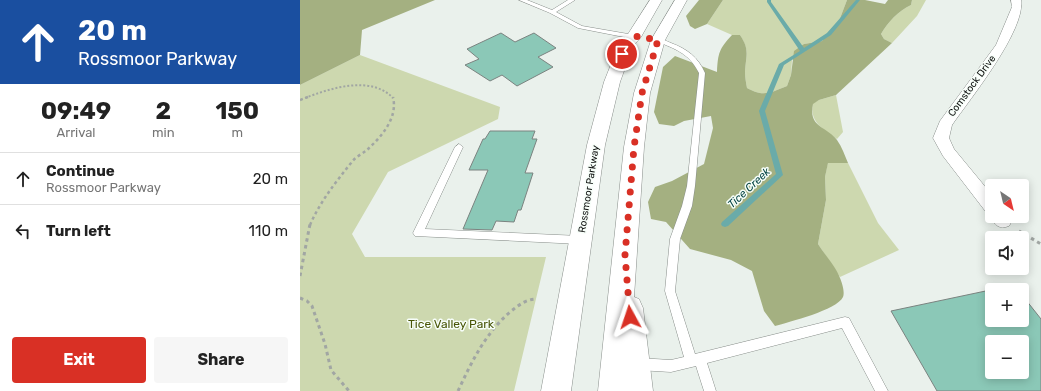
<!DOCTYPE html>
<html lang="en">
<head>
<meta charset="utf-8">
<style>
	body { margin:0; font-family:Rubik,sans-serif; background:#f6f6f6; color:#222; height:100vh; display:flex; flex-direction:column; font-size:15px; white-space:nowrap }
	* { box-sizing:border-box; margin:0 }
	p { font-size:13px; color:#767676 }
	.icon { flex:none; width:22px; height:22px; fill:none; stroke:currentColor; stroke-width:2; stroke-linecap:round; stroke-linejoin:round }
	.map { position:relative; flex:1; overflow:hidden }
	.details { display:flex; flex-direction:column; background:#fff; width:300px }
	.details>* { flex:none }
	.banner { background:#1a4fa0; color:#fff; overflow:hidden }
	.needle { width:26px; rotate:145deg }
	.controls { position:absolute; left:685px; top:179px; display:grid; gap:8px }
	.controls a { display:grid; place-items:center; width:44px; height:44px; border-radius:4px; background:#fff; box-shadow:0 2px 10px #0003; font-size:20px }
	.pin { position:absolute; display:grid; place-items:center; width:34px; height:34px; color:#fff; margin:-17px; border:2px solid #fff; border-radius:50%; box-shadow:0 1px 4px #0007 }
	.me { position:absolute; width:44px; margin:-22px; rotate:355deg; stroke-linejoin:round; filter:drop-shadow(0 0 3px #0008) }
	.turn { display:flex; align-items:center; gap:14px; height:84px; padding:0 12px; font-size:18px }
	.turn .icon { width:52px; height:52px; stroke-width:2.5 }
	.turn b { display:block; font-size:28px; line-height:34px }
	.eta { display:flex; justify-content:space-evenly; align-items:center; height:68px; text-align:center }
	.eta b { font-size:24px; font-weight:700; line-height:28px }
	.button { display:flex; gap:8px; margin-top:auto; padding:8px 12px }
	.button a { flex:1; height:46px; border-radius:4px; background:#d93025; color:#fff; font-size:16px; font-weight:700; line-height:46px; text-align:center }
	.button a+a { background:#f6f6f6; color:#222 }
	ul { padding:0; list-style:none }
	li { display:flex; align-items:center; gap:12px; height:52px; padding:0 12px; border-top:1px solid #e0e0e0 }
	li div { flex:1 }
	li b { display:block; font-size:15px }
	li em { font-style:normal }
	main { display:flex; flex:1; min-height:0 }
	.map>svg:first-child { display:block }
</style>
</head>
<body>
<main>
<section class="details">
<div class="banner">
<div class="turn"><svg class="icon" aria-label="ahead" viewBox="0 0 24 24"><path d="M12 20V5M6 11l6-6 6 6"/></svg><div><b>20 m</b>Rossmoor Parkway</div></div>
</div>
<div class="eta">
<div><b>09:49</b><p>Arrival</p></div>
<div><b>2</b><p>min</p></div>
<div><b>150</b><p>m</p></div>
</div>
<ul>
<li><svg class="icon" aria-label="ahead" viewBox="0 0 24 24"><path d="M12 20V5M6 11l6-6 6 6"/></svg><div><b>Continue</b><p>Rossmoor Parkway</p></div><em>20 m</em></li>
<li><svg class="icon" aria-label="left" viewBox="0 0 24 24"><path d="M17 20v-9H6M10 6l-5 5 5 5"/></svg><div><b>Turn left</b></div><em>110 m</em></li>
</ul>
<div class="button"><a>Exit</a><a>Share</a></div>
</section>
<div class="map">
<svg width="741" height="391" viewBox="0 0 741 391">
	<rect width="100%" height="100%" fill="#eaf1ec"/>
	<path fill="#cdd8af" d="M423 0H547L539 21 527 33 522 41 504 44 492 60 491 75 487 86C470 93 463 97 447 88 446 83 445 77 445 72 446 55 450 51 440 35H432L407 24Z
		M612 0H626L617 16 592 43 584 39 581 34C588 22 598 11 611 5Z
		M60 55 200 107 198 119 88 172 52 234 65 257H246L214 391H0V85Z
		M536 95 543 132 537 139C523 129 509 122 513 103L519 100Z
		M528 162 548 163 578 223 599 250 540 277 518 244 526 200 525 177Z"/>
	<path fill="#a4b081" d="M0 0H135L62 30 60 55 0 85Z
		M399 0H423L407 24 395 29 390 26 386 16Z
		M547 0H565L585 4 588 0H612L611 5C598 11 588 22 581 34L584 39 592 43 536 95 519 100 513 104C508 128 527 126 537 140 542 147 545 156 548 163H528L525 177 526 200 518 244C525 255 536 267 540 278 542 283 545 292 543 297 537 310 489 322 475 326L464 311 452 271 431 260 390 249 366 222 351 219 348 202 355 187 372 181 404 164 413 128 411 116 384 121 374 126 359 124 354 112 363 67 375 56 417 72C418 53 419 49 432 35H440C450 50 446 55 445 72 445 77 446 83 447 88 463 97 470 93 487 86L491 75 494 51 504 44 522 41 527 33 539 21Z"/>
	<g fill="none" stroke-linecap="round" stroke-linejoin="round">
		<path fill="#6aaba9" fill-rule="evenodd" d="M467 0H471V2L504 48 527 33 556 0H560L531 35 484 65 465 111 483 175 428 226 425 227 422 226 421 224 422 222 476 174 459 111 479 64 500 51 467 2Z"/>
	</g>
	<path fill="#8bc8b7" stroke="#7b8380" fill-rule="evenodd" d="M201 33 215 42 234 33 256 48 238 57 253 67 217 86 202 75 190 81 165 65 179 59 167 49Z
		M190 131H235L232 139H237L225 173H233L221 210H218L214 222 196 221 192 230 163 229 188 170H169L183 139H185Z
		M714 285 718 290H692V320H722V295L741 319V391H637L591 311ZM692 342H722V372H692Z"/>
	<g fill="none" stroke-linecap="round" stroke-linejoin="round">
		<g stroke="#888e8a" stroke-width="1">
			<path id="service" d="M219 0H227L252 10 268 0H275L256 12 282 26 334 35 337 37 334 39 278 28 250 13Z
				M356 39C361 38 366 41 371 43 387 49 398 57 405 73L395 186 392 206 380 239 375 291 395 354 545 317 549 318 588 391H575L542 328 407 363 416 391H404L396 366 371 372 338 370 334 368 332 364 334 360 338 358 371 360 384 357 365 291 370 239 382 206 387 186 399 73C389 53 375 49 356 41Z
				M159 144 163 147 125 229 280 236 283 237 285 240 283 243 280 244 115 236 113 233 155 147Z"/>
		</g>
		<g stroke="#888e8a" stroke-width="1">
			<path id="minor" d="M711 0H721C726 30 670 99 652 125L649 138 654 149 692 195V216H709L712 221 709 226C699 230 695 225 690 216L691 214 686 212 643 156 633 138 640 121 696 45 712 7Z"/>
		</g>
		<g stroke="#888e8a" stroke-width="1">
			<path id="tertiary" d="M350 0H362L341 37 333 46 320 82 305 145 271 391H241L287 145 304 82 319 44 328 34Z
				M375 0H387L365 40 350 93 344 147 334 297 339 299 343 308 353 391H298L324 147 334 93 351 40Z"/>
		</g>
		<path stroke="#a1a6a3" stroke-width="2" stroke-dasharray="2 2" stroke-linecap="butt" d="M5 98C31 88 71 75 93 98"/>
		<path stroke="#a1a6a3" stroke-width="2.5" stroke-dasharray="3 3" stroke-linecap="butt" d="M0 100 8 97
			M10 225C20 202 35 183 51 163 55 157 62 154 67 150 82 136 98 118 93 97"/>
		<path stroke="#a1a6a3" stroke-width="3" stroke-dasharray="3.5 3.5" stroke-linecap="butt" d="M719 231 741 244
			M0 276 10 224
			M0 298 7 301 12 306 25 344 31 370 49 391
			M158 391C172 361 185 334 210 312 219 305 226 299 237 299"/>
		<use href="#service" fill="#fff" fill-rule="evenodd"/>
		<use href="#minor" fill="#fff" fill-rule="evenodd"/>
		<use href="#tertiary" fill="#fff" fill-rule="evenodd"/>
	</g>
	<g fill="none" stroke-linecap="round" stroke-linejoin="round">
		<path stroke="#d93025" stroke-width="7" stroke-dasharray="0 12.6" d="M322 54 326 44 334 36 358 40 342 93 334 147 325 255 330 317"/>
	</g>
	<g text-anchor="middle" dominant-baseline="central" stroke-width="3" stroke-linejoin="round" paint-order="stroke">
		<g font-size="10" fill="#0c0e0d" stroke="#f7fef9">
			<text transform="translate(672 86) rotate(-54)">Comstock Drive</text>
			<text transform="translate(289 189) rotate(-81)">Rossmoor Parkway</text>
		</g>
		<g font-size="11" font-style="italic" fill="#064544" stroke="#f7fef9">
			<text transform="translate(449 188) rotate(-43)">Tice Creek</text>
		</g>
		<g font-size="12" fill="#485507" stroke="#f7fef9">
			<text x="151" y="324">Tice Valley Park</text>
		</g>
	</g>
</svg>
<div class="controls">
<a><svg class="needle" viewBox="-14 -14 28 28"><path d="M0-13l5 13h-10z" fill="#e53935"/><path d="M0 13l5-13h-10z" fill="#767676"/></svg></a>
<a><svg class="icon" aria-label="sound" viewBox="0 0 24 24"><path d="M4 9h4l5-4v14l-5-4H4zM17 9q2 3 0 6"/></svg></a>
<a>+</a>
<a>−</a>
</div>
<div class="pin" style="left:322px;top:54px;background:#d93025"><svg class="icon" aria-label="arrive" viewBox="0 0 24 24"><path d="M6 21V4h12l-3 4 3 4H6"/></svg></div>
<svg class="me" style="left:330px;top:317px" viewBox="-20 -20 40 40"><path d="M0-17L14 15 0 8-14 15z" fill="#d93025" stroke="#fff" stroke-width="4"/></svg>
</div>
</main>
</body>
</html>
